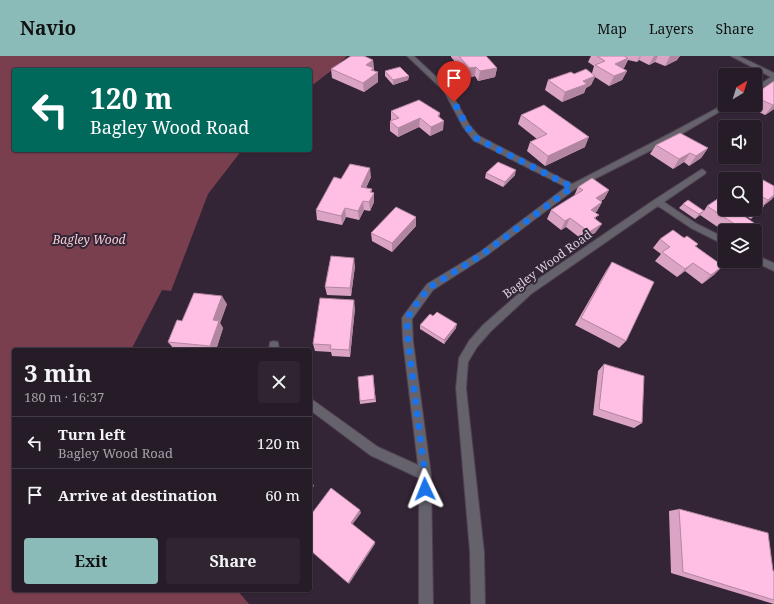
<!DOCTYPE html>
<html lang="en">
<head>
<meta charset="utf-8">
<style>
	body { margin:0; font-family:"Noto Serif",serif; background:#2e2530; color:#f1f3f6; height:100vh; display:flex; flex-direction:column; font-size:15px; white-space:nowrap }
	* { box-sizing:border-box; margin:0 }
	p { font-size:13px; color:#a4a1a8 }
	.icon { flex:none; width:22px; height:22px; fill:none; stroke:currentColor; stroke-width:2; stroke-linecap:round; stroke-linejoin:round }
	.map { position:relative; flex:1; overflow:hidden }
	.details { position:absolute; left:12px; top:292px; width:300px; height:244px; display:flex; flex-direction:column; background:#261c28; border-radius:4px; box-shadow:0 1px 3px #0004,0 0 0 1px #423a45 }
	.details>* { flex:none }
	.top-card { position:absolute; left:12px; top:12px; width:300px; height:84px; border-radius:4px; box-shadow:0 1px 3px #0004,0 0 0 1px #423a45; background:#00695c; color:#fff; overflow:hidden }
	.needle { width:26px; rotate:38deg }
	.buttons { position:absolute; left:718px; top:12px; display:grid; gap:8px }
	.buttons a { display:grid; place-items:center; width:44px; height:44px; border-radius:4px; background:#261c28; box-shadow:0 1px 3px #0004,0 0 0 1px #423a45; font-size:20px }
	.pin { position:absolute; display:grid; place-items:center; width:34px; height:34px; color:#fff; margin:-41px -17px; border-radius:50% 50% 50% 0; rotate:-45deg; box-shadow:0 0 4px #0007 }
	.pin .icon { rotate:45deg }
	.me { position:absolute; width:44px; margin:-22px; rotate:358deg; stroke-linejoin:round; filter:drop-shadow(0 0 3px #0008) }
	.turn { display:flex; align-items:center; gap:14px; height:84px; padding:0 12px; font-size:18px }
	.turn .icon { width:52px; height:52px; stroke-width:2.5 }
	.turn b { display:block; font-size:28px; line-height:34px }
	.round { display:grid; place-items:center; flex:none; width:42px; height:42px; border-radius:4px; background:#2e2530 }
	.headline { display:flex; align-items:center; justify-content:space-between; height:68px; padding:0 12px }
	h1 { font-size:24px; font-weight:700; line-height:30px }
	.button { display:flex; gap:8px; margin-top:auto; padding:8px 12px }
	.button a { flex:1; height:46px; border-radius:4px; background:#8bbbb9; color:#111; font-size:16px; font-weight:700; line-height:46px; text-align:center }
	.button a+a { background:#2e2530; color:#f1f3f6 }
	ul { padding:0; list-style:none }
	li { display:flex; align-items:center; gap:12px; height:52px; padding:0 12px; border-top:1px solid #423a45 }
	li div { flex:1 }
	li b { display:block; font-size:15px }
	li em { font-style:normal }
	header { display:flex; align-items:center; gap:24px; box-sizing:border-box; height:56px; padding:0 20px; background:#8bbbb9; color:#111 }
	header strong { font-size:19px }
	nav { display:flex; gap:22px; margin-inline-start:auto; font-size:14px }
	.map>svg:first-child { display:block }
</style>
</head>
<body>
<header>
<strong>Navio</strong>
<nav><a>Map</a><a>Layers</a><a>Share</a></nav>
</header>
<div class="map">
<svg width="774" height="548" viewBox="0 0 774 548">
	<rect width="100%" height="100%" fill="#332535"/>
	<path fill="#7a3f4f" d="M0 0H347L332 14 310 31V14H14V94H242L208 138 171 235 162 234 131 294H14V534H237L249 548H0Z"/>
	<g fill="none" stroke-linecap="round" stroke-linejoin="round">
		<g stroke="#4e4150" stroke-width="2">
			<path id="minor" d="M407 0H414L449 33 470 70 479 80 572 128 669 78 725 48 731 49 675 82 575 133 486 200 433 234 412 263 413 285 431 419 433 548H419V422L370 399 310 354V342L378 391 418 409 403 285 402 262 404 259 427 228 480 196 566 131 473 84 463 71 444 35Z
				M731 0H739L774 17V25L755 36V31L771 21Z
				M702 113 706 116 705 118 664 146 697 168 725 182V189L691 172 658 150 531 238 491 275 477 291 468 306 466 332 484 496 485 548H471L470 496 456 332 459 302 469 285 483 269 525 232 654 144Z
				M755 199 774 207V215L753 205H755Z
				M274 285 278 286 279 294H269L270 286Z"/>
		</g>
		<use href="#minor" fill="#65626c" fill-rule="evenodd"/>
	</g>
	<path fill="#dba4c4" d="M451 0H486L497 12 495 21 478 25 475 20 468 22 451 1Z
		M591 0H680L679 1 677 4 665 10 655 6 649 9 639 4 637 6 628 4 624 12H623L627 15 622 24 609 30 595 21 591 29 586 32 584 37 562 46 545 34 548 24 574 18 592 17 594 10 588 6Z
		M373 4 374 14 378 26 364 36 332 22 331 13Z
		M385 15 409 20 408 24 393 29 385 20Z
		M774 25V53L765 59 745 49H755V38Z
		M391 55 439 61 443 74 430 80 419 71 398 81 390 75V65H391Z
		M521 59 585 91 545 110 527 95 530 86 537 83 518 68Z
		M656 89 708 92 701 102 689 110 684 106 673 113 650 98Z
		M486 117 515 119 503 131 485 122Z
		M371 121 366 132 372 136 374 137V146L370 155 364 154 359 164 346 161 342 169 317 164 316 154 341 123Z
		M755 123 772 143 763 150 755 159 751 163 744 159 743 160 746 175H725V176L700 159 695 163 679 152 683 148 704 155 707 150 755 153Z
		M578 131 609 134 604 143 601 145 602 146 597 155 595 157 596 164V176L584 185 566 171 561 174 547 163 551 154 574 140Z
		M416 161V170L392 196 372 185 371 177Z
		M684 182 698 188 696 190 715 218 702 228 685 215 677 221 655 205 661 198 653 192 660 183Z
		M612 206 626 285 619 292 575 269 606 215Z
		M355 210 351 240 327 239 325 231Z
		M227 248 220 267 223 272 216 294H186L174 293 168 286 182 265Z
		M355 252 350 301 332 300 331 296 315 295 313 288Z
		M433 260 456 272 444 288 420 273V269Z
		M604 308 642 367 634 372 593 359 598 315Z
		M373 319 376 346 360 348 358 321Z
		M679 453 774 515V548L671 517 669 455Z"/>
	<path fill="#b286a0" d="M640 0H641L639 4 637 6Z
		M654 0H658L655 6 649 9Z
		M670 0H680L679 1 677 4 665 10Z
		M628 2 624 12 611 17 615 8Z
		M373 4 374 19 378 16V26L364 36 363 27 366 9Z
		M476 11 475 20 468 22 469 12Z
		M497 12 495 21 478 25 480 15Z
		M627 15 622 24 609 30 614 20Z
		M409 20 408 24 393 29V24Z
		M595 20 591 29 586 32 584 37 562 46 565 36 583 25Z
		M773 49H774V53L765 59Z
		M440 57 439 66 444 65 443 74 430 80 431 71Z
		M420 62 419 71 398 81V72Z
		M589 81 585 91 545 110 548 100Z
		M708 92 701 102 689 110 696 100Z
		M690 97 684 106 673 113 679 103Z
		M370 112 371 121 362 140 361 131Z
		M516 114 515 119 503 131 505 126Z
		M372 133V141L374 137V146L370 155 369 146 370 136Z
		M609 134 604 143 591 151 596 142Z
		M774 139V141L772 143 759 153 768 144Z
		M363 145 364 154 359 164 358 155Z
		M602 146 597 155 586 163 591 154Z
		M764 150 751 163 759 154Z
		M345 152 346 161 342 169 341 160Z
		M748 153H749L744 159 732 167 741 158Z
		M704 155 700 159 695 163 699 158Z
		M416 161V170L392 196V187Z
		M570 162 566 171 561 174 565 165Z
		M754 167 746 175H744V174Z
		M602 168 596 176 584 185 589 176Z
		M354 202 355 210 351 240 350 232Z
		M693 207 685 215 677 221 685 213Z
		M723 210 715 218 702 228 711 219Z
		M222 240 227 248 220 267 223 272 216 294H213L210 290 213 264Z
		M354 244 355 252 350 301 349 294Z
		M457 268 456 272 444 288V284Z
		M312 426 314 430 310 435V428Z
		M360 454 361 457 352 469 351 467Z
		M375 486V488L349 528 348 527Z"/>
	<path fill="#ffbfe4" stroke="#b286a0" d="M351 0H364L373 4 366 9 374 12 371 14 378 16 363 27 331 13Z
		M459 0H486L497 12 480 15 476 11 469 12Z
		M597 0H624L628 2 615 8 627 15 614 20 595 9 605 5Z
		M400 11 409 20 393 24 385 15Z
		M586 13 595 20 583 25 587 28 565 36 548 24 571 16 574 18Z
		M774 25V49H773L755 41V38Z
		M419 44 440 57 438 60 444 65 431 71 420 62 398 72 390 65 399 62 391 55Z
		M544 49 589 81 548 100 530 86 547 78 521 59Z
		M680 77 708 92 696 100 690 97 679 103 656 89Z
		M498 106 516 114 505 126 486 117Z
		M350 108 370 112 361 131 372 133 370 136 374 137 369 146 363 145 358 155 345 152 341 160 316 154 334 121 341 123Z
		M754 119 774 130V139L768 144 759 139 755 143V123H749Z
		M592 122 609 134 596 142 602 146 591 154 599 159 594 162 602 168 589 176 570 162 565 165 551 154 583 134 578 131Z
		M725 138V153H748L741 158 754 167 744 174 707 150Z
		M688 144 704 155 699 158 683 148Z
		M755 145 764 150 759 154 755 151Z
		M396 151 416 161 392 187 371 177Z
		M673 174 684 182 687 180 698 188 695 190 723 210 711 219 693 207 685 213 662 196 670 191 660 183Z
		M331 200 354 202 350 232 325 231Z
		M612 206 654 226 626 285 581 262Z
		M194 237 222 240 213 264 219 265 210 290 168 286 177 264 182 265Z
		M320 242 354 244 349 294 330 293 331 289 313 288Z
		M437 256 457 268 444 284 420 269 430 258 433 260Z
		M604 308 644 320 642 367 599 353Z
		M373 319 375 343 360 345 358 321Z
		M331 432 360 454 351 467 375 486 348 527 310 494V460Z
		M679 453 768 477 773 515H774V544L683 516Z"/>
	<g fill="none" stroke-linecap="round" stroke-linejoin="round">
		<path stroke="#1a73e8" stroke-width="7" stroke-dasharray="0 12.6" d="M425 433V419L408 285 407 262 419 244 430 231 483 198 572 131 476 82 467 71 454 46"/>
	</g>
	<g text-anchor="middle" dominant-baseline="central" stroke-width="4" stroke-linejoin="round" paint-order="stroke">
		<g font-size="12" font-style="italic" fill="#f2cad2" stroke="#332535">
			<text x="89" y="183">Bagley Wood</text>
		</g>
		<g font-size="12" fill="#dad1db" stroke="#332535">
			<text transform="translate(547 208) rotate(-36)">Bagley Wood Road</text>
		</g>
	</g>
</svg>
<div class="buttons">
<a><svg class="needle" viewBox="-14 -14 28 28"><path d="M0-13l5 13h-10z" fill="#e53935"/><path d="M0 13l5-13h-10z" fill="#a4a1a8"/></svg></a>
<a><svg class="icon" aria-label="sound" viewBox="0 0 24 24"><path d="M4 9h4l5-4v14l-5-4H4zM17 9q2 3 0 6"/></svg></a>
<a><svg class="icon" aria-label="search" viewBox="0 0 24 24"><circle cx="10" cy="10" r="6"/><path d="M15 15l6 6"/></svg></a>
<a><svg class="icon" aria-label="layers" viewBox="0 0 24 24"><path d="M12 4l9 5-9 5-9-5zM3 14l9 5 9-5"/></svg></a>
</div>
<div class="pin" style="left:454px;top:46px;background:#d93025"><svg class="icon" aria-label="arrive" viewBox="0 0 24 24"><path d="M6 21V4h12l-3 4 3 4H6"/></svg></div>
<svg class="me" style="left:425px;top:433px" viewBox="-20 -20 40 40"><path d="M0-17L14 15 0 8-14 15z" fill="#1a73e8" stroke="#fff" stroke-width="4"/></svg>
<div class="top-card">
<div class="turn"><svg class="icon" aria-label="left" viewBox="0 0 24 24"><path d="M17 20v-9H6M10 6l-5 5 5 5"/></svg><div><b>120 m</b>Bagley Wood Road</div></div>
</div>
<section class="details">
<div class="headline"><div><h1>3 min</h1><p>180 m · 16:37</p></div><a class="round"><svg class="icon" aria-label="close" viewBox="0 0 24 24"><path d="M6 6l12 12M18 6L6 18"/></svg></a></div>
<ul>
<li><svg class="icon" aria-label="left" viewBox="0 0 24 24"><path d="M17 20v-9H6M10 6l-5 5 5 5"/></svg><div><b>Turn left</b><p>Bagley Wood Road</p></div><em>120 m</em></li>
<li><svg class="icon" aria-label="arrive" viewBox="0 0 24 24"><path d="M6 21V4h12l-3 4 3 4H6"/></svg><div><b>Arrive at destination</b></div><em>60 m</em></li>
</ul>
<div class="button"><a>Exit</a><a>Share</a></div>
</section>
</div>
</body>
</html>
